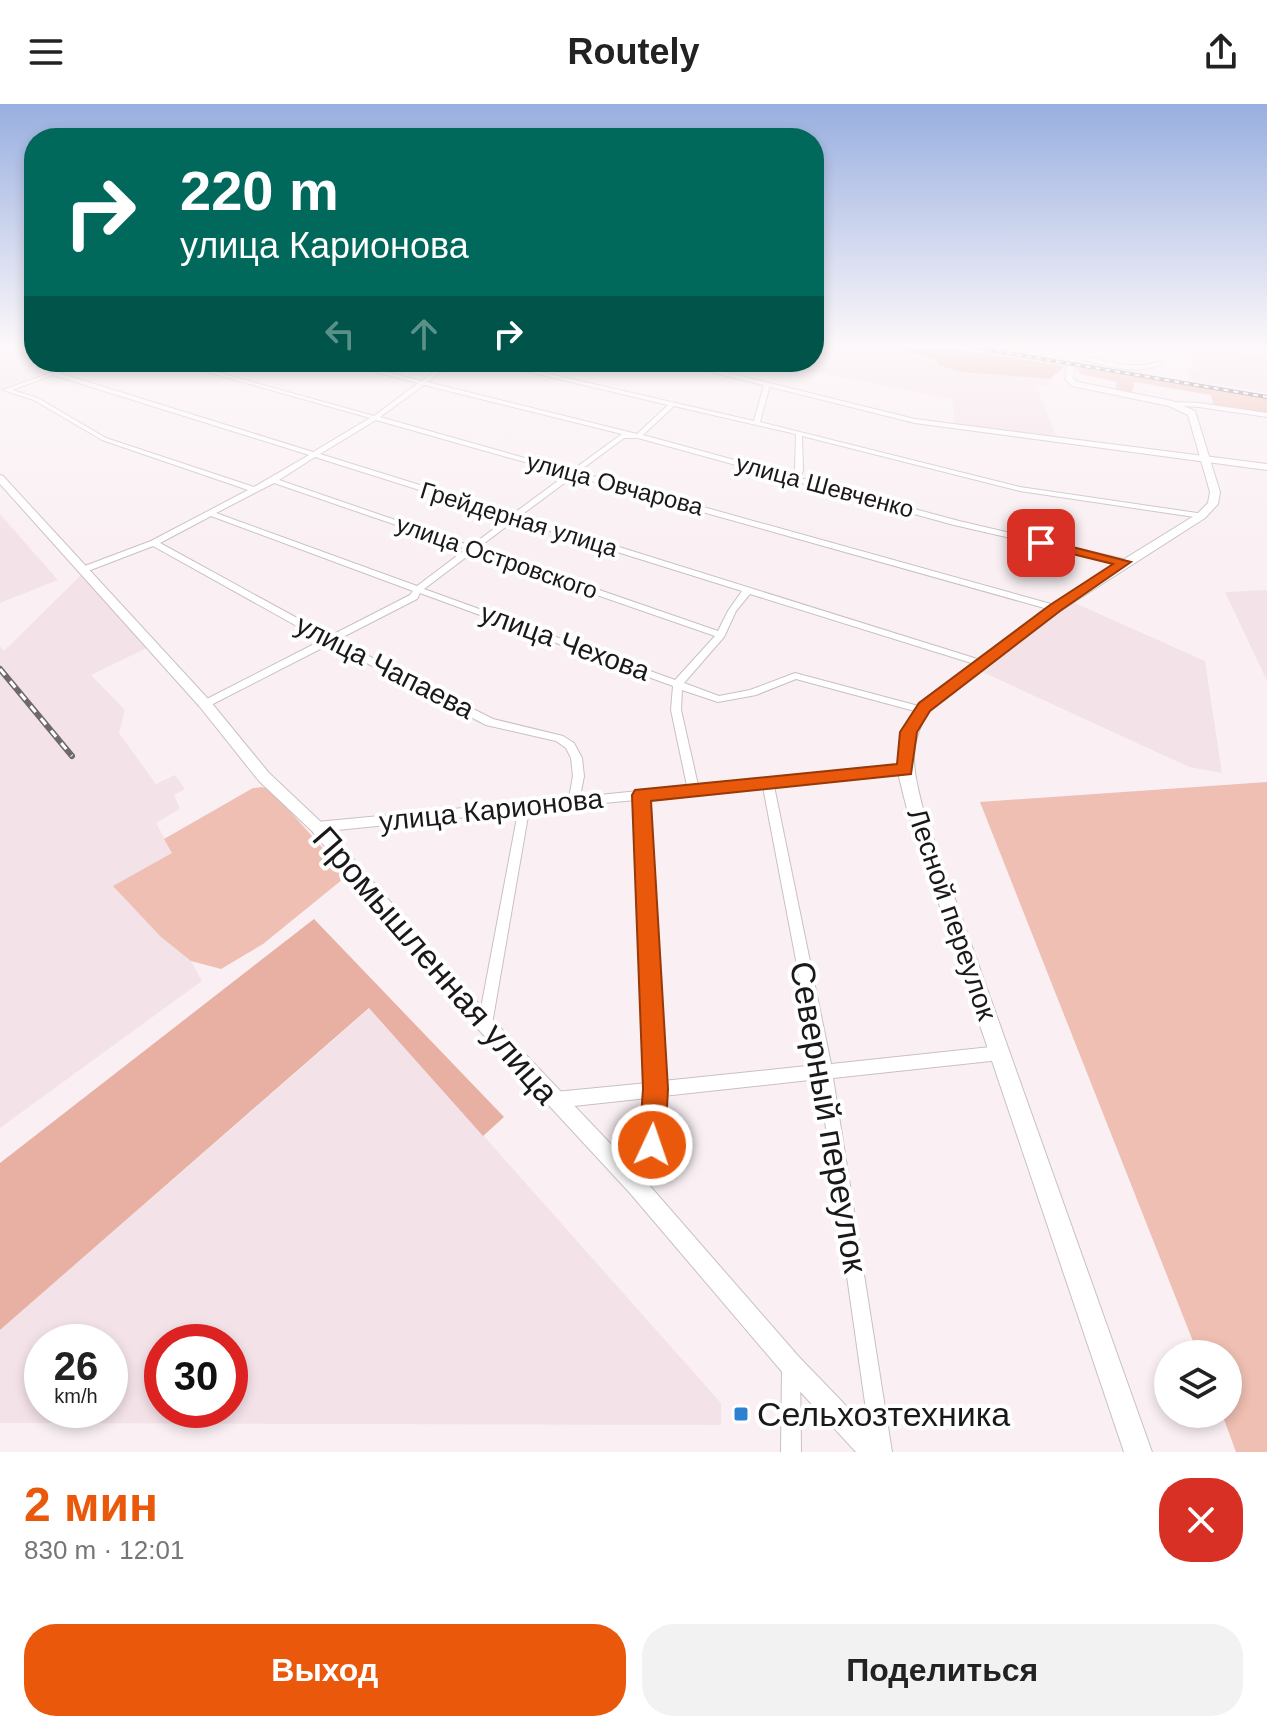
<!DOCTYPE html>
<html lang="ru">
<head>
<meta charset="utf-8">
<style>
	body { margin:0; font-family:Helvetica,sans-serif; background:#f2f2f2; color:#222; height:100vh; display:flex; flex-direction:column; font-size:30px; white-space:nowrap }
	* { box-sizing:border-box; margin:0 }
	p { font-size:26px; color:#767676 }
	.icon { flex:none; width:44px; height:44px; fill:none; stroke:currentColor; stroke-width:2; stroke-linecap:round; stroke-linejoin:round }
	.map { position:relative; height:1348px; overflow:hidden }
	.panel { display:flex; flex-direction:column; background:#fff; flex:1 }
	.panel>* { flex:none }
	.guide { position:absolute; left:24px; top:24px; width:800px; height:244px; border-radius:32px; box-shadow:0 4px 12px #0003; background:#00695c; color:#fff; overflow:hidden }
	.buttons { position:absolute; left:1154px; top:1236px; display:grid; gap:16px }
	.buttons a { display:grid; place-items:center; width:88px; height:88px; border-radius:50%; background:#fff; box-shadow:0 4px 12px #0003; font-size:40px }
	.speed { position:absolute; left:24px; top:1220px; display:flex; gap:16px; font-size:40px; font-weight:700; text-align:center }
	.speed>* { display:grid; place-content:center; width:104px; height:104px; border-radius:50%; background:#fff; box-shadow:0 4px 12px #0003; line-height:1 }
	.speed small { font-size:20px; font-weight:400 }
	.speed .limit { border:12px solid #d22; background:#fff; color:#111 }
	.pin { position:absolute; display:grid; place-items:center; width:68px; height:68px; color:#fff; margin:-34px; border-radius:16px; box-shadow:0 4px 12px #0006 }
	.me { position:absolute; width:88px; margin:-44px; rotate:3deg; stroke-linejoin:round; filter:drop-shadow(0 0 6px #0008) }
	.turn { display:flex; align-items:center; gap:28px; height:168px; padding:0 24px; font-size:36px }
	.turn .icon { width:104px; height:104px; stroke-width:2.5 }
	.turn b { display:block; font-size:56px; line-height:68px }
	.lanes { display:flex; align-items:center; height:76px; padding:0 24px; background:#0003; justify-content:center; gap:40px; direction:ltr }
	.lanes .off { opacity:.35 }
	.round { display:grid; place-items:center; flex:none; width:84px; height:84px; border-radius:32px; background:#f2f2f2 }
	.head { display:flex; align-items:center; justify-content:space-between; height:136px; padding:0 24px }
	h1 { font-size:48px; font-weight:700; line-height:60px; color:#ea580c }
	.cta { display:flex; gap:16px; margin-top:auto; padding:16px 24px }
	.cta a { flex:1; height:92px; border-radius:32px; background:#ea580c; color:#fff; font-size:32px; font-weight:700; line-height:92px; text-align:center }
	.cta a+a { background:#f2f2f2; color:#222 }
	header { display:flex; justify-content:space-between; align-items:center; height:104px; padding:0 24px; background:#fff; font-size:36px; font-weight:700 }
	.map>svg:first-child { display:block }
</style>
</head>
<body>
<header><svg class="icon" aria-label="menu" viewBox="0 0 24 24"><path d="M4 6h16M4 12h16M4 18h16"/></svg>Routely<svg class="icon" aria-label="share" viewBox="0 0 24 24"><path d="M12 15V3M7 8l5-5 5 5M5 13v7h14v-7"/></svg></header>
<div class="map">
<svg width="1267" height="1348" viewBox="0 0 1267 1348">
	<rect width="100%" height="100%" fill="#faf0f4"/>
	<path fill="#f4e2e9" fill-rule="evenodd" d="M15 244H34V258H81L0 286V249Z
		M814 244H878L902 249 905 247 962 268 1050 275 1047 282 1036 281 1056 332 955 320 952 295 774 260 814 258Z
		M1189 244 1267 252V288L1190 276 1187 265 1194 266Z
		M0 410 58 476 0 499Z
		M86 466 153 541 91 571 125 606 119 629 156 680 175 671 185 685 174 691 180 705 156 719 173 749 161 833 191 857 202 877 0 1024V542L4 547Z
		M1267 486V577L1225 488Z
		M1068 496 1205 557 1222 669 1189 663 976 565Z
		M370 904 721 1299V1321L0 1319V1226ZM42 1238H110V1306H42ZM162 1238H230V1306H162Z"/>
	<path fill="#eebfb2" d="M1076 263 1267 294V311L1214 303 1211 291 1135 278 1131 290 1115 286 1117 278 1080 270Z
		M1267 678V1348H1236L1222 1310H1228V1250H1198L980 698Z
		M262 683 271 686 344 768 343 775 263 840 221 865 191 857 161 833 113 782 172 749 164 735 253 684Z"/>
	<path fill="#e8b0a2" d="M896 244H949L1065 262 1050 275 962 268 939 262 936 256Z
		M314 815 504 1013 483 1032 369 904 0 1226V1059Z"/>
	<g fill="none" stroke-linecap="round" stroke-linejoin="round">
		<g stroke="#c9c0c3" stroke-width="2">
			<path id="minor" d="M1075 250C1103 257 1130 266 1158 258L1161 260C1134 273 1101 260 1073 253Z
				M81 258H89L59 269 313 348 370 314 172 258H181L374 312 418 279 337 258H347L422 277 447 258H454L427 278 637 330 668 301 487 258H497L754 317 764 281 767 279 770 281 760 318 1020 383 1204 410V414H1201L1020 387 802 332 803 366 800 374 959 417 1127 456 1128 458 1124 460 954 421 638 334H624L578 368 1058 502 1059 504 1055 507 574 372 520 412 987 558 989 560 984 563 981 562 750 490 736 507 724 533 684 579 719 592 750 586 795 569 926 604 927 606 926 608 922 609 796 575 756 591 718 598 682 586 681 606 698 681 905 661 910 665 905 669 774 682 831 960 1000 942 1005 944 1007 949 1005 954 1000 956 833 974 892 1348H872L819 975 663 992 660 1041 642 1087 636 1089 630 1087 628 1081 644 1041 648 994 555 1004 550 1001 547 996 550 991 555 988 648 979 636 696 529 706 492 920 490 925 485 927 480 925 478 920 518 708 317 728 313 726 311 723 313 720 317 718 569 694 573 672 571 654 566 644 556 637 486 621 330 540 209 602H201L200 600 201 598 322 536 153 442 88 467H82V463L151 437 248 386 102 336 34 296 3 286ZM53 271 309 351 254 383 106 334 38 294 12 286ZM424 281 622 330 571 367 380 313ZM674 302 796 330 795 366 793 372 643 331ZM376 316 567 370 513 410 320 350ZM315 353 508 414 471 442 279 376ZM274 379 466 445 417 482 216 409ZM211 412 413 487 410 491 330 532 160 439ZM515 416 742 487 728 507 718 527 478 444ZM473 448 715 532 675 576 424 485ZM420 489 673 582 671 606 687 682 580 693 584 672 582 654 574 639 563 632 493 615 337 536 417 495ZM763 683 816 961 663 977 647 695Z
				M1172 298 1199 299 1267 309V313L1199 303 1170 301 1169 300Z
				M791 1256 798 1258 800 1265 801 1348H781L782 1265 784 1258Z"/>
		</g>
		<g stroke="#c9c0c3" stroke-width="2">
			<path id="tertiary" d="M671 258H684L915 315 1267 360V366L915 319Z
				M0 371 3 372 210 597 269 669 322 719 491 914 643 1074 799 1253 882 1339 886 1348H856L783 1269 629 1088 479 926 312 727 259 677 200 603 0 380Z"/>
		</g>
		<g stroke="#c9c0c3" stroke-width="2">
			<path id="secondary" d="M1073 244H1081L1077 257 1073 259 1069 257Z
				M1259 244H1267V246H1260Z
				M1071 260 1075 262 1073 274 1078 278 1172 297 1195 307 1220 388 1218 400 1205 414 1060 507 929 606C907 644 913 664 923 705L1152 1348H1124L907 705 897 665 901 628 919 599 1050 501 1197 410 1208 399 1210 388 1188 311 1169 302 1072 282 1065 275 1067 262Z"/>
		</g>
		<use href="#minor" fill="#fff" fill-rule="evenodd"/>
		<use href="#tertiary" fill="#fff" fill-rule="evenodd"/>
		<use href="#secondary" fill="#fff" fill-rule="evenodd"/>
		<g stroke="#6e696b" stroke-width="4">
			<path id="rail-far1" d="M977 244 1267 293"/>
		</g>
		<g stroke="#6e696b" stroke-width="6">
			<path id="rail" d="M0 565 72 652"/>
		</g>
		<use href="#rail-far1" stroke="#fff" stroke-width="2" stroke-dasharray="5" stroke-linecap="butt"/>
		<use href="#rail" stroke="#fff" stroke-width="3" stroke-dasharray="8" stroke-linecap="butt"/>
	</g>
	<linearGradient id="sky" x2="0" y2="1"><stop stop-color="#99afe0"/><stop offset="0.56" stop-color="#fdf8fa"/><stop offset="1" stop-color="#fdf8fa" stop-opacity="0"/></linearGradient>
	<rect width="1267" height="433" fill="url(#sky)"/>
	<path fill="#ea580c" stroke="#983908" stroke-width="2" d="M1041 435 1131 458 1060 507 930 607 917 628 911 670 651 697 668 985 665 1041 662 1050 652 1054 643 1050 639 1041 643 985 632 691 635 686 897 660 900 628 919 599 1050 501 1113 460 1036 441 1034 439Z"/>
	<rect fill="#2c81d0" stroke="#fff" stroke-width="3" x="733" y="1302" width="16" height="16" rx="4"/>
	<g text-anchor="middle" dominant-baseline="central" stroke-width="8" stroke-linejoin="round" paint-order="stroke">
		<g font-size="24" fill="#1b1819" stroke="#fff">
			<text transform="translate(615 380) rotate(15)">улица Овчарова</text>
			<text transform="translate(825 382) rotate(15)">улица Шевченко</text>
			<text transform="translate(519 415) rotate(17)">Грейдерная улица</text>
			<text transform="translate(497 453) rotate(19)">улица Островского</text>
		</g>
		<g font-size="28" fill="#1b1819" stroke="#fff">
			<text transform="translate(565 538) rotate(20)">улица Чехова</text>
			<text transform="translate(385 563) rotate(27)">улица Чапаева</text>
			<text transform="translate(491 706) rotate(-6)">улица Карионова</text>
			<text transform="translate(952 810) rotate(71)">Лесной переулок</text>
		</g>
		<g font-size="34" fill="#1b1819" stroke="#fff">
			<text transform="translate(436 861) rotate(49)">Промышленная улица</text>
			<text transform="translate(829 1013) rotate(80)">Северный переулок</text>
		</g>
		<g font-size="34" fill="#1b1819" stroke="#fff" text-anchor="start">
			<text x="757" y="1310">Сельхозтехника</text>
		</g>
	</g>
</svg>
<div class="buttons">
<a><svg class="icon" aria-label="layers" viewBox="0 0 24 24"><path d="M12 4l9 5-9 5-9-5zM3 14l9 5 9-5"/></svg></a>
</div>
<div class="speed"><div>26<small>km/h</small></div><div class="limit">30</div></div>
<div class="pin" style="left:1041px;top:439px;background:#d93025"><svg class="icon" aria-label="arrive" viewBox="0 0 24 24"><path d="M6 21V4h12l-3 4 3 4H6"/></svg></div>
<svg class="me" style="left:652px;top:1041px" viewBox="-20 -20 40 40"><circle r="17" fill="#ea580c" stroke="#fff" stroke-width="3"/><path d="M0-11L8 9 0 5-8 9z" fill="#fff"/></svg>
<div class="guide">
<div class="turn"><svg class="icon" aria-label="right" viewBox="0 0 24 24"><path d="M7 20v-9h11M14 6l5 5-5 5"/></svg><div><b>220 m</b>улица Карионова</div></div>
<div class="lanes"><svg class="icon off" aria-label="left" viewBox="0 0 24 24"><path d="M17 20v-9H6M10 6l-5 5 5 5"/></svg><svg class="icon off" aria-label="ahead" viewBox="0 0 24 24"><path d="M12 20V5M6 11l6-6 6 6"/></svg><svg class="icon" aria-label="right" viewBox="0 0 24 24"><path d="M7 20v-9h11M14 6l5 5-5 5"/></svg></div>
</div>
</div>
<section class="panel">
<div class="head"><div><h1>2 мин</h1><p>830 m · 12:01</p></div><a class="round" style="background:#d93025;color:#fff"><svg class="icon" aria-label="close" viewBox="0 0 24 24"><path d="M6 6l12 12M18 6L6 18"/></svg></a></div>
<div class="cta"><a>Выход</a><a>Поделиться</a></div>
</section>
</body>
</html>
